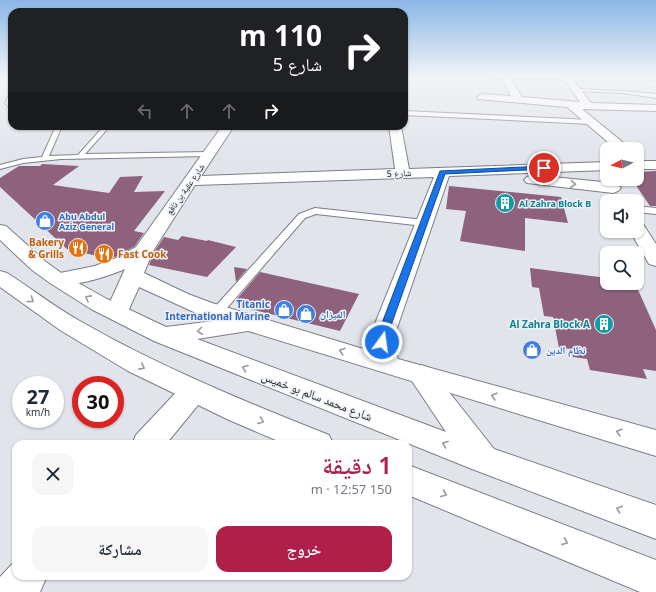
<!DOCTYPE html>
<html lang="ar">
<head>
<meta charset="utf-8">
<style>
	body { margin:0; font-family:"Noto Sans","Noto Naskh Arabic",sans-serif; background:#f6f6f7; color:#1f2937; direction:rtl; height:100vh; display:flex; flex-direction:column; font-size:15px; white-space:nowrap }
	* { box-sizing:border-box; margin:0 }
	p { font-size:13px; color:#747a83 }
	.icon { flex:none; width:22px; height:22px; fill:none; stroke:currentColor; stroke-width:2; stroke-linecap:round; stroke-linejoin:round }
	.map { position:relative; flex:1; overflow:hidden; direction:ltr }
	.drawer { position:absolute; left:12px; top:440px; width:400px; height:140px; display:flex; flex-direction:column; background:#fff; border-radius:12px; box-shadow:0 1px 3px #0004; direction:rtl }
	.drawer>* { flex:none }
	.top-card { position:absolute; left:8px; top:8px; width:400px; height:122px; border-radius:12px; box-shadow:0 1px 3px #0004; direction:rtl; background:#202124; color:#fff; overflow:hidden }
	.needle { width:26px; rotate:263deg }
	.fabs { position:absolute; left:600px; top:142px; display:grid; gap:8px }
	.fabs a { display:grid; place-items:center; width:44px; height:44px; border-radius:8px; background:#fff; box-shadow:0 1px 3px #0004; font-size:20px }
	.speed { position:absolute; left:12px; top:376px; display:flex; gap:8px; font-size:20px; font-weight:700; text-align:center }
	.speed>* { display:grid; place-content:center; width:52px; height:52px; border-radius:50%; background:#fff; box-shadow:0 1px 3px #0004; line-height:1 }
	.speed small { font-size:10px; font-weight:400 }
	.speed .limit { border:6px solid #d22; background:#fff; color:#111 }
	.pin { position:absolute; display:grid; place-items:center; width:34px; height:34px; color:#fff; margin:-17px; border:2px solid #fff; border-radius:50%; box-shadow:0 1px 4px #0007 }
	.me { position:absolute; width:44px; margin:-22px; rotate:14deg; stroke-linejoin:round; filter:drop-shadow(0 0 3px #0008) }
	.turn { display:flex; align-items:center; gap:14px; height:84px; padding:0 20px; font-size:18px }
	.turn .icon { width:52px; height:52px; stroke-width:2.5 }
	.turn b { display:block; font-size:28px; line-height:34px }
	.lanes { display:flex; align-items:center; height:38px; padding:0 20px; background:#0003; justify-content:center; gap:20px; direction:ltr }
	.lanes .off { opacity:.35 }
	.round { display:grid; place-items:center; flex:none; width:42px; height:42px; border-radius:12px; background:#f6f6f7 }
	.head { display:flex; align-items:center; justify-content:space-between; height:68px; padding:0 20px }
	h1 { font-size:24px; font-weight:600; line-height:30px; color:#b01e4a }
	.cta { display:flex; gap:8px; margin-top:auto; padding:8px 20px }
	.cta a { flex:1; height:46px; border-radius:12px; background:#b01e4a; color:#fff; font-size:16px; font-weight:600; line-height:46px; text-align:center }
	.cta a+a { background:#f6f6f7; color:#1f2937 }
	.map>svg:first-child { display:block }
</style>
</head>
<body>
<div class="map">
<svg width="656" height="592" viewBox="0 0 656 592">
	<rect width="100%" height="100%" fill="#e1e4eb"/>
	<path fill="#8e617c" d="M42 164 79 166 53 185 109 193 120 177 143 176 134 192 165 191 134 231 144 233 135 246 115 257 108 256 106 258 67 249 0 187V178L19 166H40Z
		M656 171V206H650L637 187V172Z
		M449 186 561 197 568 223 525 218V251L460 241 466 211 446 209Z
		M182 236 207 241 208 240 236 247 207 277 149 265 154 252 164 237 178 240Z
		M234 267 247 269 236 282Z
		M530 268 607 278V283H635L656 330V371L643 369 647 379 590 370 587 359 573 357 571 349 559 348 553 317 544 316 539 288 532 287Z
		M260 272 359 294 340 331 238 306 237 299Z"/>
	<g fill="none" stroke-linecap="round" stroke-linejoin="round">
		<g stroke="#7b7e84" stroke-width="2">
			<path id="service" d="M576 89 623 91 656 94V98L623 93 574 91Z
				M12 92 11 103 12 110 5 103 10 93Z
				M404 111 591 120 594 122 591 124 404 115Z
				M56 126H62L49 156 78 155 104 126H110L85 154 209 152 212 154 209 156 61 159 23 163 0 169V165L23 159 42 157Z
				M307 126H313V127L310 129Z
				M637 206 656 208V214L637 212Z
				M315 208 424 220 428 223 424 226 316 214 305 218 221 315H213L211 312 213 309 299 214Z"/>
		</g>
		<g stroke="#7b7e84" stroke-width="2">
			<path id="minor" d="M501 76H509L522 97 580 102 562 76H570L591 103 656 105V111L582 109 631 149H616L567 107 478 99 477 97 482 94 511 96Z
				M222 126H234L201 176 395 169 389 126H401L409 169 607 162V170L449 176 396 331V353L398 359 656 430V456L245 330 196 313 139 287 125 318 117 320 109 318 105 313 125 269C106 277 70 289 50 283L47 279 50 275 95 266 116 258 136 247ZM434 177 372 331 370 351 212 303 188 294 144 273 153 251 195 185Z
				M637 161H656V169H637Z
				M532 175 613 183 618 185 621 188 618 191 613 193 527 183 524 180 527 177Z
				M637 223 643 224 656 244V266L649 264 630 231H637Z
				M193 381 203 385 207 392 203 399 166 444H132L136 435 183 385Z
				M14 562H16V576H47L40 592H0V577Z"/>
		</g>
		<g stroke="#7b7e84" stroke-width="2">
			<path id="tertiary" d="M490 76H656V80L494 79Z"/>
		</g>
		<g stroke="#7b7e84" stroke-width="2">
			<path id="secondary" d="M0 225 6 226 46 262 64 275 107 299 166 327 253 316 261 319 265 324 261 329 197 339 446 432 408 375 412 368 421 365 430 368 494 449 656 505V539L472 469 154 341 91 309 50 283 32 270 0 240Z
				M0 271 7 273C31 288 53 306 78 320 158 366 243 401 329 435L333 444H285L229 420 128 371 60 330 0 287Z
				M408 465 656 560V592H640L408 495Z"/>
		</g>
		<use href="#service" fill="#fff" fill-rule="evenodd"/>
		<use href="#minor" fill="#fff" fill-rule="evenodd"/>
		<use href="#tertiary" fill="#fff" fill-rule="evenodd"/>
		<use href="#secondary" fill="#fff" fill-rule="evenodd"/>
	</g>
	<defs><path id="oneway-chevron" d="M-2-3.5L2.5 0L-2 3.5" fill="none" stroke-width="1.6" stroke-linecap="round" stroke-linejoin="round"/></defs>
	<g stroke="#98999a">
		<use href="#oneway-chevron" transform="translate(573 184) rotate(6)"/>
		<use href="#oneway-chevron" transform="translate(88 298) rotate(-151)"/>
		<use href="#oneway-chevron" transform="translate(31 300) rotate(36)"/>
		<use href="#oneway-chevron" transform="translate(200 331) rotate(173)"/>
		<use href="#oneway-chevron" transform="translate(342 351) rotate(-163)"/>
		<use href="#oneway-chevron" transform="translate(142 367) rotate(27)"/>
		<use href="#oneway-chevron" transform="translate(245 368) rotate(-159)"/>
		<use href="#oneway-chevron" transform="translate(494 396) rotate(-164)"/>
		<use href="#oneway-chevron" transform="translate(261 421) rotate(22)"/>
		<use href="#oneway-chevron" transform="translate(619 432) rotate(-164)"/>
		<use href="#oneway-chevron" transform="translate(445 444) rotate(-159)"/>
		<use href="#oneway-chevron" transform="translate(444 494) rotate(22)"/>
		<use href="#oneway-chevron" transform="translate(619 509) rotate(-160)"/>
		<use href="#oneway-chevron" transform="translate(565 542) rotate(22)"/>
	</g>
	<linearGradient id="sky" x2="0" y2="1"><stop stop-color="#8ab7e7"/><stop offset="0.48" stop-color="#f2f3f6"/><stop offset="1" stop-color="#f2f3f6" stop-opacity="0"/></linearGradient>
	<rect width="656" height="159" fill="url(#sky)"/>
	<path fill="#1a73e8" stroke="#114b97" d="M544 166 546 167V169L445 174 389 331 386 344H379L377 342 379 331 440 171Z"/>
	<defs>
		<g id="building-disc" transform="scale(1)"><circle r="9.5" fill="#0f9aa8" stroke="#eef1f8"/><path d="M-4-6H4V6H1V3H-1V6H-4ZM-2.5-4.3h1.7v1.8h-1.7ZM.8-4.3h1.7v1.8H.8ZM-2.5-1h1.7V.8h-1.7ZM.8-1h1.7V.8H.8Z" fill="#fff"/></g>
		<g id="shop-disc" transform="scale(1)"><circle r="9.5" fill="#3f7fe0" stroke="#eef1f8"/><path d="M-5-2.5h2.3a2.7 3.5 0 0 1 5.4 0H5L5.5 6h-11ZM-1.5-2.5h3a1.5 2.3 0 0 0-3 0Z" fill="#fff"/></g>
		<g id="restaurant-disc" transform="scale(1)"><circle r="9.5" fill="#e8710a" stroke="#eef1f8"/><path d="M-5-6h1v4h1v-4h1v4h1v-4h1v5L-1.5 .5V6h-2V.5L-5-1ZM5-6V6H3V1.5H1.5Q1.5-4 5-6Z" fill="#fff"/></g>
	</defs>
	<g fill-rule="evenodd">
		<use href="#building-disc" x="505" y="203"/>
		<use href="#shop-disc" x="45" y="221"/>
		<use href="#restaurant-disc" x="78" y="248"/>
		<use href="#restaurant-disc" x="104" y="254"/>
		<use href="#shop-disc" x="284" y="310"/>
		<use href="#shop-disc" x="306" y="314"/>
		<use href="#building-disc" x="604" y="324"/>
		<use href="#shop-disc" x="532" y="350"/>
	</g>
	<g text-anchor="middle" dominant-baseline="central" stroke-width="3" stroke-linejoin="round" paint-order="stroke">
		<g font-size="9" fill="#1b1c1e" stroke="#eef1f8">
			<text transform="translate(399 173) rotate(-2)">شارع 5</text>
			<text transform="translate(185 189) rotate(-55)">شارع عقبة بن نافع</text>
		</g>
		<g font-size="9" font-weight="bold" fill="#0d838f" stroke="#eef1f8" text-anchor="start">
			<text x="519" y="203">Al Zahra Block B</text>
		</g>
		<g font-size="9" font-weight="bold" fill="#366cbe" stroke="#eef1f8" text-anchor="start">
			<text x="59" y="216">Abu Abdul<tspan x="59" dy="10">Aziz General</tspan></text>
		</g>
		<g font-size="10" font-weight="bold" fill="#c56008" stroke="#eef1f8" text-anchor="end">
			<text x="64" y="242">Bakery<tspan x="64" dy="12">&amp; Grills</tspan></text>
			<text x="118" y="254" text-anchor="start">Fast Cook</text>
		</g>
		<g font-size="10" font-weight="bold" fill="#366cbe" stroke="#eef1f8" text-anchor="start">
			<text x="270" y="304" text-anchor="end">Titanic<tspan x="270" dy="12">International Marine</tspan></text>
			<text x="320" y="314">الميزان</text>
			<text x="546" y="350">نظام الدين</text>
		</g>
		<g font-size="10" font-weight="bold" fill="#0d838f" stroke="#eef1f8" text-anchor="end">
			<text x="590" y="324">Al Zahra Block A</text>
		</g>
		<g font-size="12" fill="#1b1c1e" stroke="#eef1f8">
			<text transform="translate(317 396) rotate(21)">شارع محمد سالم بو خميس</text>
		</g>
	</g>
</svg>
<div class="fabs">
<a><svg class="needle" viewBox="-14 -14 28 28"><path d="M0-13l5 13h-10z" fill="#e53935"/><path d="M0 13l5-13h-10z" fill="#747a83"/></svg></a>
<a><svg class="icon" aria-label="sound" viewBox="0 0 24 24"><path d="M4 9h4l5-4v14l-5-4H4zM17 9q2 3 0 6"/></svg></a>
<a><svg class="icon" aria-label="search" viewBox="0 0 24 24"><circle cx="10" cy="10" r="6"/><path d="M15 15l6 6"/></svg></a>
</div>
<div class="speed"><div>27<small>km/h</small></div><div class="limit">30</div></div>
<div class="pin" style="left:544px;top:168px;background:#d93025"><svg class="icon" aria-label="arrive" viewBox="0 0 24 24"><path d="M6 21V4h12l-3 4 3 4H6"/></svg></div>
<svg class="me" style="left:382px;top:342px" viewBox="-20 -20 40 40"><circle r="17" fill="#1a73e8" stroke="#fff" stroke-width="3"/><path d="M0-11L8 9 0 5-8 9z" fill="#fff"/></svg>
<div class="top-card">
<div class="turn"><svg class="icon" aria-label="right" viewBox="0 0 24 24"><path d="M7 20v-9h11M14 6l5 5-5 5"/></svg><div><b>110 m</b>شارع 5</div></div>
<div class="lanes"><svg class="icon off" aria-label="left" viewBox="0 0 24 24"><path d="M17 20v-9H6M10 6l-5 5 5 5"/></svg><svg class="icon off" aria-label="ahead" viewBox="0 0 24 24"><path d="M12 20V5M6 11l6-6 6 6"/></svg><svg class="icon off" aria-label="ahead" viewBox="0 0 24 24"><path d="M12 20V5M6 11l6-6 6 6"/></svg><svg class="icon" aria-label="right" viewBox="0 0 24 24"><path d="M7 20v-9h11M14 6l5 5-5 5"/></svg></div>
</div>
<section class="drawer">
<div class="head"><div><h1>1 دقيقة</h1><p>150 m · 12:57</p></div><a class="round"><svg class="icon" aria-label="close" viewBox="0 0 24 24"><path d="M6 6l12 12M18 6L6 18"/></svg></a></div>
<div class="cta"><a>خروج</a><a>مشاركة</a></div>
</section>
</div>
</body>
</html>
